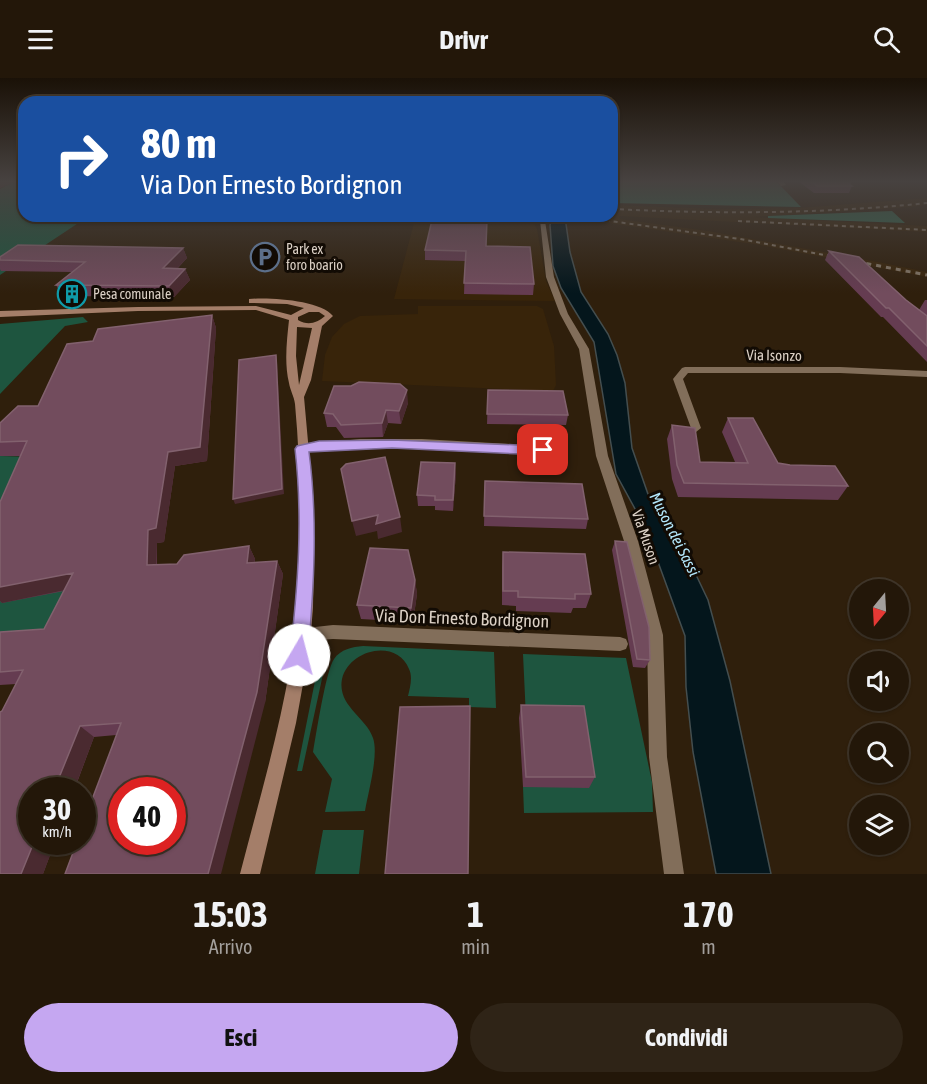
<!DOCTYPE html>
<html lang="it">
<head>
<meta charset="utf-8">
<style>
	body { margin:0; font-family:"Asap Condensed",sans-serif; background:#2f2417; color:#f1f3f6; height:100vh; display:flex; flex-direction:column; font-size:22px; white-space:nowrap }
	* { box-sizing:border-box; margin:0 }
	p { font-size:20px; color:#a39f9c }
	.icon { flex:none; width:33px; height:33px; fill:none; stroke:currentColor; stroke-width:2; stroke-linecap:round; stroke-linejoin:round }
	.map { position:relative; height:796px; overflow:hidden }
	.details { display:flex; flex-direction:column; background:#231709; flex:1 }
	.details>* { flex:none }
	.top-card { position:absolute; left:18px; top:18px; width:600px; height:126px; border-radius:18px; box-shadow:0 2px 4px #0004,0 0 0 2px #40362a; background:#1a4fa0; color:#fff; overflow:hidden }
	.needle { width:39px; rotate:198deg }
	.controls { position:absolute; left:849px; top:501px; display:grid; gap:12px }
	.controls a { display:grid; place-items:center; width:60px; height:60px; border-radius:50%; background:#231709; box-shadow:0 2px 4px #0004,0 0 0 2px #40362a; font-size:30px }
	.speed { position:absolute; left:18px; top:699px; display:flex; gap:12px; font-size:30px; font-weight:700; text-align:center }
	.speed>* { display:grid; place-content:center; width:78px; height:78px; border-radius:50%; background:#231709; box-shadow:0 2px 4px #0004,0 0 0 2px #40362a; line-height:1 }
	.speed small { font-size:15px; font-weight:400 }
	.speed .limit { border:9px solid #d22; background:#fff; color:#111 }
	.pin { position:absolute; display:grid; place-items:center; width:51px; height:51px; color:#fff; margin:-26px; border-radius:12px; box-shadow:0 3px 9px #0006 }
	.me { position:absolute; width:66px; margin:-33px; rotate:8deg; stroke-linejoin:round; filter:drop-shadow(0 0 4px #0008) }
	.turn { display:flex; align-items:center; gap:21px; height:126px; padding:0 24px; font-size:27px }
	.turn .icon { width:78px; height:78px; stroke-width:2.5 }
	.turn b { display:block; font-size:42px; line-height:51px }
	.eta { display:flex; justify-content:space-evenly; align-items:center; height:102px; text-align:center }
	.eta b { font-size:36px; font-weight:700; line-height:42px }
	.primary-button { display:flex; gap:12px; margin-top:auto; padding:12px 24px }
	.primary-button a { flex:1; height:69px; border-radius:36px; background:#c5a7f1; color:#111; font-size:24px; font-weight:700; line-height:69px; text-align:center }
	.primary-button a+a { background:#2f2417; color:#f1f3f6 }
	header { display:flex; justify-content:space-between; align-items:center; height:78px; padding:0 24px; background:#231709; font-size:27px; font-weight:700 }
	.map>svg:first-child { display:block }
</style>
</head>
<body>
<header><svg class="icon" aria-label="menu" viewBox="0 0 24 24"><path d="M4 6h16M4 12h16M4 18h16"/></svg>Drivr<svg class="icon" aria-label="search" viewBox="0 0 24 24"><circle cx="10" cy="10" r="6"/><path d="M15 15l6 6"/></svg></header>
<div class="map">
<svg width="927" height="796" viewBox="0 0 927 796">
	<rect width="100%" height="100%" fill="#2f1f0c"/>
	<path fill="#38240a" d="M927 120V127L912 129 753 139 927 148V154L620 138 619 141 708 153 878 184 927 194V199L760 167 560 138H612V127L717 131 798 130Z
		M395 138H464L533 144 537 151 546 203 555 223 394 221 415 141Z
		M418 228H537L543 231 554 268 556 307 553 313 322 303 325 277 332 259 344 246 360 238 418 236Z"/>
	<path fill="#1e553f" d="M16 103H24V138H89L0 197V111Z
		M395 138 415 141 414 144 95 139Z
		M83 239 88 244 65 248 0 316V246Z
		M0 378 37 379 0 468Z
		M0 497 85 508 58 563 0 567Z
		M363 568 494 574 496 630 469 629V620L408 618C410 610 413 599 409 591 397 560 349 571 342 601 337 628 366 639 373 660 379 677 368 715 365 733L325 734 332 701 313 674C316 657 326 592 334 581 341 571 352 569 363 568Z
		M324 571 328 573 302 693H297L321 573Z
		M523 576 626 580 652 704 653 734 524 735 523 709H589L526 640Z
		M323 752H364L359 796H315Z"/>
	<path fill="#326851" d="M612 103H776L801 129 612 125Z
		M892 133 905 145 768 140V138Z"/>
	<path fill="#04161c" stroke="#444e4f" stroke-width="1.5" d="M553 138 565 139 570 174 581 214 608 256 617 277 625 305 632 370 649 419 667 436 708 522 730 603 771 796H716L693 674 686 609 685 558 646 451 616 396 594 264 561 210 553 188 550 147Z"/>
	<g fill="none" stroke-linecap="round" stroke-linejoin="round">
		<path fill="#826e5a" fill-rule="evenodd" d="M777 103H783L786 107 781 108Z
			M540 142 545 143 554 199 568 236 589 271 608 378 638 463 663 557 667 679 684 796H664L649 679 647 557 624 463 596 378 579 271 560 236 546 199Z
			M685 289H840L927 293V299L840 295H688L683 301 701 350 696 354 691 350 673 301 682 290Z
			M360 361H422L543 368 549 372 543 376C462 372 382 363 302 375L296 371 302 367Z
			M333 547 620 559 626 561 628 566 626 571 620 573 333 561 302 563 297 561 294 556 297 551Z"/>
		<path fill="#a47e69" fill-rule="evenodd" d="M249 221C269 219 321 222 333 238L322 248 311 302 304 319 310 386 314 470 313 529 310 567 296 645 260 796H240C266 695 298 594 300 490 301 435 300 380 295 326 294 318 290 312 289 305 284 285 287 261 289 242L256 232 138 233 0 239V233L138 229 256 228 291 237 304 230 287 226 252 225H249ZM309 234H319L325 238C317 245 308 248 298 242V239ZM297 249 312 250 299 307 296 278Z"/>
		<path stroke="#837667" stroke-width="2" stroke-dasharray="4 4" stroke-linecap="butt" d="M612 131C717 136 822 136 927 125
			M574 138 740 161 835 179
			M738 143 927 152"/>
		<path stroke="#837667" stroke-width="3" stroke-dasharray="5 5" stroke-linecap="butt" d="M827 178 927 197"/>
	</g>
	<path fill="#653c51" d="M798 103H852L850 107 852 108 849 115H814Z
		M486 168 534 206 533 217 464 216 465 183 425 182V172Z
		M183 170 187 180 177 191H185L190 202 174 219 62 218 56 207 72 194 1 193 0 191V179Z
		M829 173 906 222 919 232 925 222H927V284L883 239H881L825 182Z
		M212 237 216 250 207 383 175 388 164 464 157 465V487L177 486 249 468 255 481V485L277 483 283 496 265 625 116 657 94 659 43 796H0L2 633 16 606 0 607V554L44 551 64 513 2 525 0 523V424L21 378H0V345L38 328 93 263Z
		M488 312 568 337 566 347 487 346Z
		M408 325 401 346 388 345 383 359 344 360 336 349H327L324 335Z
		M728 340 778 385 848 408 838 422 678 419 672 401 667 361 672 347 700 384H735L722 354Z
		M456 395 453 433 435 432V428H418L417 417Z
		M485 403 588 441 586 451 484 448Z
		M615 463 650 582 645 590 633 589 612 472Z
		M503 474 591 516 586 530H573L571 535 516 533V528L502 527V489Z
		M415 502 417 516 413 544 361 541 357 527Z
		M521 627 595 699 589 710 523 709 519 640Z"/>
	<path fill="#4a2a30" d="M0 103H16L0 110Z
		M183 170 187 180 167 201 163 190Z
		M185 191 190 202 174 219 169 208Z
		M212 237 216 250 207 383 175 388 164 464 157 465 156 501 147 487 148 452 168 374Z
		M276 277 277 282 284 416 235 426 233 421Z
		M407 312 408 325 401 346 399 333Z
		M386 332 388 345 383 359 382 345Z
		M455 385 456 395 453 433V422Z
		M378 437 400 439 402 454 378 461 377 453 356 458 352 443Z
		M249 468 255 481 253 499 247 485Z
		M277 483 283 496 265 625 221 796H208Z
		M73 495 85 508 2 525 0 523V509Z
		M415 502 417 516 413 544 411 530Z
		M80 648 94 659 74 712H54Z
		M34 764H55L43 796H21Z"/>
	<path fill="#724c5d" stroke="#82616e" stroke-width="1.5" fill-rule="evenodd" d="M811 103H845L852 108H817Z
		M432 142H487L486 168 530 169 534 206 464 205 466 173 425 172Z
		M18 167 183 170 163 190 185 191 169 208 56 207 85 184 0 182V179Z
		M829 173 859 179 906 222 927 238V268L889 230H886Z
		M212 237 200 369 168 374 156 450 148 452 147 487 177 486 184 477 249 468 247 485 277 483 257 614 208 796H65L77 764H82V748L121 645 80 648 54 712H32V764H34L21 796H0V634L2 633 23 592 0 594V554L44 551 73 495 0 509V424L27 363 0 364V345L18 328H38L67 266 93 263 98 251ZM122 712H172V764H122Z
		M276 277 282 411 233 421 239 282Z
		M359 304 400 306 407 312 399 333 386 332 382 345 341 347 333 336 324 335 334 308H351Z
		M488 312 563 313 568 337 487 336Z
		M728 340H753L778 385 790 387 835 388 848 408 684 405 677 387 672 347 695 350 700 384 748 385Z
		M385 379 400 439 376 446 378 437 352 443 341 391 346 386Z
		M421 384 455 385 453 422H435V418L417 417Z
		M485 403 582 406 588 441 484 438Z
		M615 463 627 464 649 549 650 582 637 581Z
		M370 470 408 472 415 502 411 530 357 527Z
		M503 474 585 476 591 516H575V521L518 519V513H503Z
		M521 627 584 628 595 699H526Z
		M470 628 468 796H385L400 629Z"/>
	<linearGradient id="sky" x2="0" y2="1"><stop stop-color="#1a1107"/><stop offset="0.48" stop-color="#474240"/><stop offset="1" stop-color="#474240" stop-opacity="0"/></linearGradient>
	<rect width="927" height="215" fill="url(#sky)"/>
	<path fill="#c5a7f1" stroke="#806d9d" stroke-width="1.5" d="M392 362 543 368 550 372 543 377 392 370 309 374C318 442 314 509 308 577L305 583 299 585 293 583 290 577C298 507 303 441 295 371L297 368 319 363Z"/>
	<defs>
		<g id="parking-ring" transform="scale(1.5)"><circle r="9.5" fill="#120b04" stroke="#5c6f8a" stroke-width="1.5"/><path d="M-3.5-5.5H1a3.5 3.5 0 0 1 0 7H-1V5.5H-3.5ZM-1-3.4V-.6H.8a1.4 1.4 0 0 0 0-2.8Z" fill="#5c6f8a"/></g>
		<g id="building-ring" transform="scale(1.5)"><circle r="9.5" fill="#120b04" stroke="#0f9aa8" stroke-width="1.5"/><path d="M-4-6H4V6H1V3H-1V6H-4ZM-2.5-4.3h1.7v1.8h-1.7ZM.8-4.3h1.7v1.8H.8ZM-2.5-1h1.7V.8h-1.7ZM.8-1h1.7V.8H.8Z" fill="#0f9aa8"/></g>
	</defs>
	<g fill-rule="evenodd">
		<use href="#parking-ring" x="265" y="179"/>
		<use href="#building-ring" x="72" y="216"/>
	</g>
	<g text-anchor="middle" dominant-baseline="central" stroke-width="6" stroke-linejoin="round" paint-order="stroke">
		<g font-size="14" fill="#dbd0c5" stroke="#120b04" text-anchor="start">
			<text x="286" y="171">Park ex<tspan x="286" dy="16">foro boario</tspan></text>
			<text x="93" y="216">Pesa comunale</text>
		</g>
		<g font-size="15" fill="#dbd0c5" stroke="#120b04">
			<text transform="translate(774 277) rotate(1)">Via Isonzo</text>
			<text transform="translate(646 459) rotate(71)">Via Muson</text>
		</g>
		<g font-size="16" font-style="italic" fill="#b3e7fb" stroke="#120b04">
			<text transform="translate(675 456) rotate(63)">Muson dei Sassi</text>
		</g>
		<g font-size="18" fill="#dbd0c5" stroke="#120b04">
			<text transform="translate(462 540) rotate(2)">Via Don Ernesto Bordignon</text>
		</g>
	</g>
</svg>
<div class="controls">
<a><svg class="needle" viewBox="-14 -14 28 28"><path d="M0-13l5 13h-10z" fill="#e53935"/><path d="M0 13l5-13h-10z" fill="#a39f9c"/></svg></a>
<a><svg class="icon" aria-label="sound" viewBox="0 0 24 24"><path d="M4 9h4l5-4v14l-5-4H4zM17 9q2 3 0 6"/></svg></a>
<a><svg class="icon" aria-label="search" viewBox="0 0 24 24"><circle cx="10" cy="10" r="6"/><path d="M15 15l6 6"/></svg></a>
<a><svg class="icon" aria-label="layers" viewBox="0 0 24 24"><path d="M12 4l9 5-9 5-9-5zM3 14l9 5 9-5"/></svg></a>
</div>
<div class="speed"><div>30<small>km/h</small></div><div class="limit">40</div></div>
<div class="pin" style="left:543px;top:372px;background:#d93025"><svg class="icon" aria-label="arrive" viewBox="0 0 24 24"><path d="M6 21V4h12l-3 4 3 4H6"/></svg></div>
<svg class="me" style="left:299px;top:577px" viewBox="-20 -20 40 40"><circle r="19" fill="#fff"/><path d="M0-13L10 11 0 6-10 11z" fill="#c5a7f1"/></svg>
<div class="top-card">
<div class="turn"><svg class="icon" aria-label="right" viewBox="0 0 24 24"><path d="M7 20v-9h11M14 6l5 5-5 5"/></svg><div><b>80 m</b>Via Don Ernesto Bordignon</div></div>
</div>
</div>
<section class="details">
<div class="eta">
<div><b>15:03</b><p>Arrivo</p></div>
<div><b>1</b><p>min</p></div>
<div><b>170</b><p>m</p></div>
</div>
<div class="primary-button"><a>Esci</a><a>Condividi</a></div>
</section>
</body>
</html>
